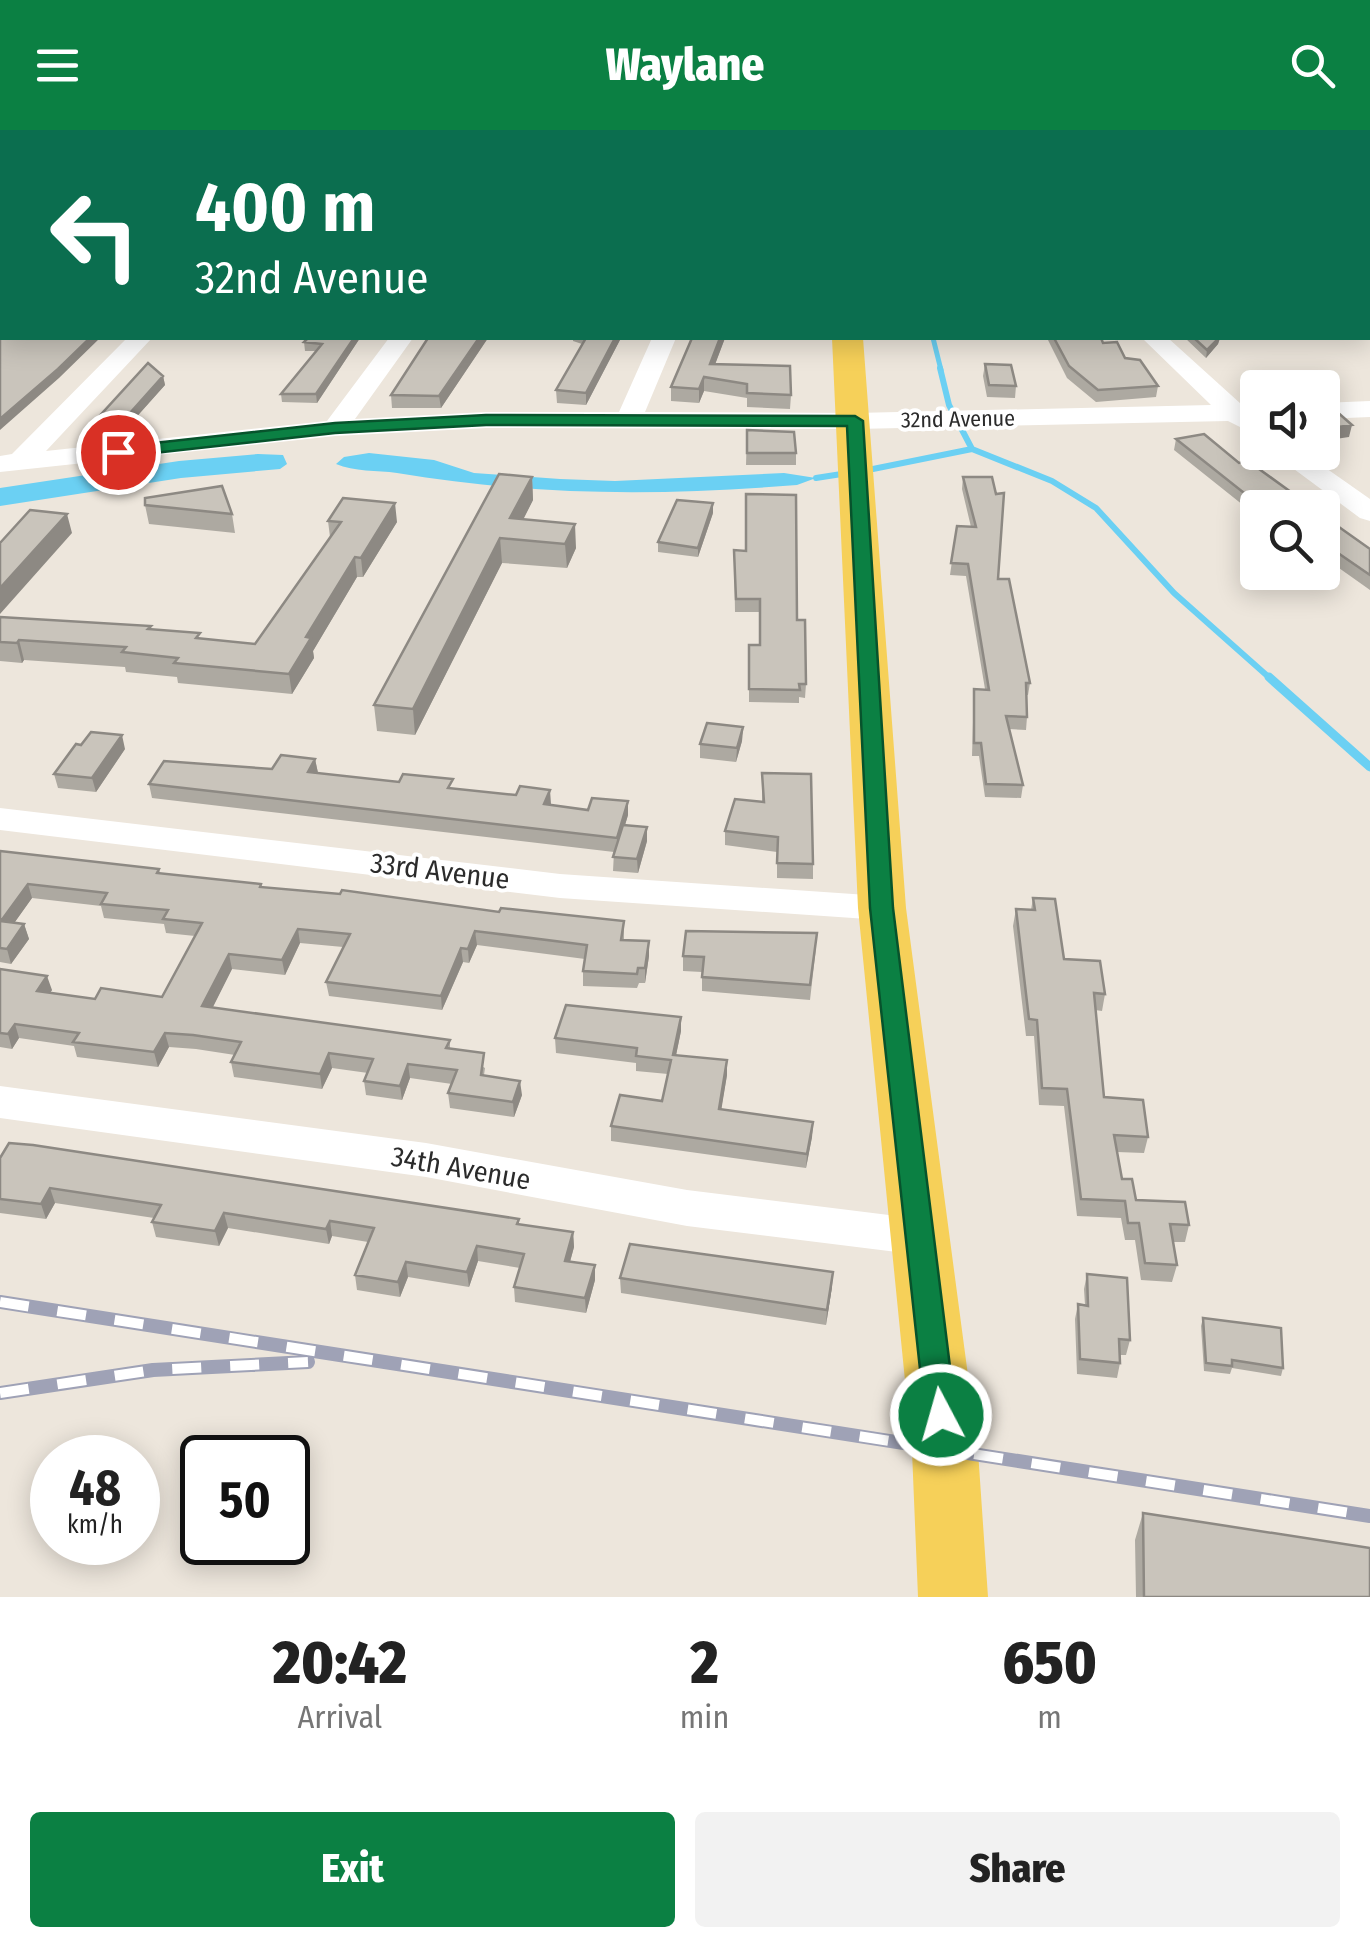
<!DOCTYPE html>
<html lang="en">
<head>
<meta charset="utf-8">
<style>
	body { margin:0; font-family:"Fira Sans Condensed",sans-serif; background:#f2f2f2; color:#222; height:100vh; display:flex; flex-direction:column; font-size:38px; white-space:nowrap }
	* { box-sizing:border-box; margin:0 }
	p { font-size:32px; color:#767676 }
	.icon { flex:none; width:55px; height:55px; fill:none; stroke:currentColor; stroke-width:2; stroke-linecap:round; stroke-linejoin:round }
	.map { position:relative; height:1467px; overflow:hidden }
	.panel { display:flex; flex-direction:column; background:#fff; flex:1 }
	.panel>* { flex:none }
	.guide { position:absolute; left:0px; top:0px; width:1370px; height:210px; box-shadow:0 5px 25px #0003; background:#0b6e4f; color:#fff; overflow:hidden }
	.buttons { position:absolute; left:1240px; top:240px; display:grid; gap:20px }
	.buttons a { display:grid; place-items:center; width:100px; height:100px; border-radius:10px; background:#fff; box-shadow:0 5px 25px #0003; font-size:50px }
	.speed { position:absolute; left:30px; top:1305px; display:flex; gap:20px; font-size:50px; font-weight:700; text-align:center }
	.speed>* { display:grid; place-content:center; width:130px; height:130px; border-radius:50%; background:#fff; box-shadow:0 5px 25px #0003; line-height:1 }
	.speed small { font-size:25px; font-weight:400 }
	.speed .limit { border:5px solid #111; border-radius:15px; background:#fff; color:#111 }
	.pin { position:absolute; display:grid; place-items:center; width:85px; height:85px; color:#fff; margin:-42px; border:5px solid #fff; border-radius:50%; box-shadow:0 2px 10px #0007 }
	.me { position:absolute; width:110px; margin:-55px; rotate:354deg; stroke-linejoin:round; filter:drop-shadow(0 0 8px #0008) }
	.turn { display:flex; align-items:center; gap:35px; height:210px; padding:0 30px; font-size:45px }
	.turn .icon { width:130px; height:130px; stroke-width:2.5 }
	.turn b { display:block; font-size:70px; line-height:85px }
	.eta { display:flex; justify-content:space-evenly; align-items:center; height:170px; text-align:center }
	.eta b { font-size:60px; font-weight:800; line-height:70px }
	.primary-button { display:flex; gap:20px; margin-top:auto; padding:20px 30px }
	.primary-button a { flex:1; height:115px; border-radius:10px; background:#0b8043; color:#fff; font-size:40px; font-weight:800; line-height:115px; text-align:center }
	.primary-button a+a { background:#f2f2f2; color:#222 }
	header { display:flex; justify-content:space-between; align-items:center; height:130px; padding:0 30px; background:#0b8043; color:#fff; font-size:45px; font-weight:800 }
	.map>svg:first-child { display:block }
</style>
</head>
<body>
<header><svg class="icon" aria-label="menu" viewBox="0 0 24 24"><path d="M4 6h16M4 12h16M4 18h16"/></svg>Waylane<svg class="icon" aria-label="search" viewBox="0 0 24 24"><circle cx="10" cy="10" r="6"/><path d="M15 15l6 6"/></svg></header>
<div class="map">
<svg width="1370" height="1467" viewBox="0 0 1370 1467">
	<rect width="100%" height="100%" fill="#ede6dc"/>
	<path fill="#6bd0f3" d="M369 323 434 330 474 343 560 349 615 351 784 343 816 348 797 355C657 366 535 366 397 343 377 340 354 342 336 334L344 327Z
		M258 324 283 325 287 334 280 339 181 348 0 376V358L179 331Z"/>
	<g fill="none" stroke-linecap="round" stroke-linejoin="round">
		<path stroke="#6bd0f3" stroke-width="5" d="M933 208 941 240"/>
		<path stroke="#6bd0f3" stroke-width="6" d="M940 238 949 275 972 319 1052 351 1096 378 1174 463 1272 550
			M863 341 972 319
			M816 348 848 343"/>
		<path stroke="#6bd0f3" stroke-width="9" d="M1269 547 1370 637"/>
		<path fill="#fff" fill-rule="evenodd" d="M976 0H997L998 2H978Z
			M1151 0H1171L1172 2H1152Z
			M2 102V117L0 118V103Z
			M1368 162H1370V178H1368Z
			M127 208H152L46 321 327 291 389 208H413L355 289 486 282H619L652 208H676L645 282 855 283 1211 275 1142 208H1168L1241 274H1258L1253 297 1244 299 1228 291 855 299 486 298 335 306 0 342V326L12 324Z
			M1370 271V287L1322 289V273Z
			M1271 322H1303L1370 369V391L1360 388Z
			M0 678 560 744 882 766 896 769 901 778 896 787 882 790 560 768 0 700Z
			M0 956 426 1013 687 1060 921 1089 937 1094 944 1107 937 1120 921 1125 687 1096 426 1047 0 988Z"/>
		<path fill="#f6d059" fill-rule="evenodd" d="M819 0H843L844 2H819Z
			M832 208H863L906 778 978 1321 988 1467H918L912 1321 858 778Z"/>
		<g stroke="#9fa2b6" stroke-width="14">
			<path id="rail" d="M0 1172 1370 1386
				M0 1263 153 1240 308 1232"/>
		</g>
		<use href="#rail" stroke="#fff" stroke-width="10" stroke-dasharray="29" stroke-linecap="butt"/>
	</g>
	<path fill="#ada9a1" d="M360 208 317 273 282 272 281 264 316 221H305L304 212Z
		M488 208 441 278H392L391 265Z
		M573 208H621L586 275 557 273 556 260 582 214 573 211Z
		M692 208H725L715 234 791 265 790 279 747 277V268L704 261 699 273 671 271V257Z
		M1047 208H1101L1103 213 1125 228 1158 256 1156 267 1096 272 1067 248Z
		M1185 208H1220L1218 214 1206 228Z
		M985 234 1016 256 1015 268 987 267 983 246Z
		M163 246 165 255 123 302 97 300 95 291Z
		M1263 248 1309 258H1261Z
		M747 300 796 323V335H746Z
		M1176 309 1239 333 1313 378H1258V387L1174 320Z
		M532 347 533 370 523 389 576 418 567 438 502 433 415 605 377 601 374 575Z
		M963 347 998 449 1030 553 1028 565H1027V587L1026 600 1009 599 1023 655 1021 668 985 667 979 626H972L974 559H985L966 446 950 445 957 396 971 397 962 359Z
		M145 375 232 384 235 403 149 394Z
		M713 383 698 427 658 422V412Z
		M1322 385 1370 419V460L1322 426Z
		M328 391 397 392 363 447H357L313 521 314 528 292 564 178 553 177 547 126 542 125 537 24 530 22 533 0 531V487L151 496V499L201 509 255 514 330 407Z
		M734 420 797 490 806 554 805 568 799 567V573L749 572V515H760V482H735Z
		M743 597 742 611 736 632 700 628V614Z
		M125 619 96 662 58 658 54 644Z
		M315 629 318 643 453 658 551 674 550 675 588 680 628 671V685L625 695 647 711 638 743 613 741 614 722 152 668 149 654 272 639Z
		M762 643 813 734V749L777 748V722L725 715V701L762 672Z
		M0 721 159 739 160 743 262 757 499 782 624 791V810L649 811V826L645 853H639L637 858 583 856V841L585 829 477 815 469 833 463 832 442 880 329 866 326 852 343 817 300 813 285 845 232 839 212 878 450 910V918L485 938 484 945 522 965 514 987 450 978 448 963 452 954 410 948 402 970 366 965 364 951 368 943 332 938 322 959 271 952 234 947 231 932 235 925 196 919 169 917 158 937 77 927 74 916 19 908 12 919 0 917V839L52 860 50 863 95 869 162 867 195 806 166 803 164 794 104 788 101 776 32 768 14 793 24 794 29 809 11 834 0 832Z
		M1033 768 1064 829 1105 864 1102 881 1095 880 1104 967 1148 1007 1144 1023 1117 1022 1122 1049 1136 1070 1189 1095 1185 1112H1173L1177 1135 1172 1152 1141 1150 1135 1110H1125L1121 1088 1077 1086 1064 976 1039 975 1034 906H1026L1013 796 1016 779 1031 780Z
		M816 818 810 870 702 861V842L683 841V826Z
		M681 901 676 925 727 945 721 979 813 992 812 1007 806 1038 611 1011V996L662 971 668 944 636 941V933L556 923 555 908Z
		M0 1028 519 1089V1095L573 1102 574 1117 570 1132 595 1150 586 1183 515 1172 514 1157 520 1138 478 1131 469 1157 408 1147 400 1167 357 1160 355 1145 368 1112 332 1106 329 1114 228 1098 219 1116 156 1107 152 1092 154 1088 55 1073 46 1089 0 1083Z
		M1087 1144 1130 1210 1126 1225H1120V1233L1117 1248 1077 1244 1075 1189 1078 1174 1085 1175 1084 1159Z
		M620 1148 832 1157 826 1195 621 1163Z
		M1203 1188 1283 1238 1281 1246 1232 1238 1230 1244 1204 1241 1201 1196Z
		M1143 1383 1370 1467H1136L1135 1410Z"/>
	<path fill="#8d8983" d="M90 208H100L59 248 0 300V289Z
		M354 208H360L317 273 316 264Z
		M479 208H488L441 278 439 266Z
		M615 208H621L586 275V263Z
		M720 208H725L710 248V234Z
		M1220 208 1218 214 1206 228 1207 220Z
		M163 246 165 255 123 302 121 293Z
		M704 247V261L699 273V259Z
		M1352 295 1349 307 1322 311 1324 299Z
		M532 347 533 370 513 410 510 388Z
		M395 373 397 392 363 447 361 428Z
		M713 373V383L698 427V418Z
		M67 384 72 403 0 484V458Z
		M575 394 576 418 567 438 565 414Z
		M500 408 502 433 415 605 413 579Z
		M355 427 357 447 313 521 314 528 292 564 289 544 306 507Z
		M19 510 24 530 22 533 17 513Z
		M743 597 742 611 736 632 737 618Z
		M122 605 125 619 96 662 92 648Z
		M315 629 318 643 308 642Z
		M550 660 551 674 545 689 544 674Z
		M628 671V685L617 722V708Z
		M647 697V711L638 743 637 729Z
		M28 754 32 768 5 806 1 791Z
		M24 794 29 809 11 834 7 819Z
		M298 799 300 813 285 845 282 830Z
		M475 801 477 815 469 833 468 819Z
		M649 811V826L645 853V838Z
		M461 818 463 832 442 880 441 866Z
		M229 824 232 839 206 891 202 876Z
		M47 846 52 860 41 875 37 861Z
		M681 887V901L673 940V925Z
		M15 894 19 908 12 919 8 904Z
		M165 903 169 917 158 937 154 922Z
		M329 923 332 938 322 959 320 944Z
		M727 930V945L719 994V979Z
		M408 934 410 948 402 970 400 956Z
		M520 951 522 965 514 987 513 972Z
		M813 992 812 1007 806 1038 807 1024Z
		M50 1058 55 1073 46 1089 41 1074Z
		M224 1083 228 1098 219 1116 215 1101Z
		M330 1091 332 1106 329 1114 326 1099Z
		M573 1102 574 1117 566 1146 565 1131Z
		M477 1116 478 1131 469 1157 467 1142Z
		M406 1132 408 1147 400 1167 398 1152Z
		M595 1135V1150L586 1183 585 1168Z
		M833 1142 832 1157 826 1195 827 1180Z"/>
	<path fill="#c9c4bb" stroke="#8d8983" stroke-width="2.5" d="M0 0H92L89 2H2V17H0Z
		M157 0H213L210 2H154Z
		M271 0H303L300 2H269Z
		M365 0H512L510 2H363Z
		M572 0H634L632 2H570Z
		M672 0H791V2H672Z
		M1326 0 1328 2 1204 1Z
		M1368 33 1370 36V60H1368Z
		M2 130V208H90L58 239 0 289V132Z
		M308 208H354L316 264H281L322 214 304 212Z
		M428 208H479L439 266 391 265Z
		M586 208H615L586 263 556 260Z
		M692 208H720L710 234 790 236 791 265 747 263V254L704 247 699 259 671 257Z
		M1054 208H1101L1103 213 1117 212 1125 228 1140 230 1158 256 1098 260 1069 236Z
		M1194 208H1219L1207 220Z
		M148 233 163 246 121 293 95 291Z
		M985 234 1011 235 1016 256 989 255Z
		M1294 244 1309 258H1275L1263 248Z
		M1322 280H1335L1352 295 1324 299Z
		M747 300 794 302 796 323H747Z
		M1204 304 1239 333 1248 331 1313 378H1263L1176 309Z
		M499 344 532 347 510 388 575 394 565 414 500 408 413 579 374 575Z
		M963 347H992L996 364 1004 363 998 449H1009L1030 553H1026L1027 587 1006 586 1023 655 986 654 981 613H974V559L989 560 968 434 951 433 957 396 976 397Z
		M222 356 232 384 145 375V368Z
		M746 364 796 365 797 490H805L806 554H799L800 560 749 559V515H760V469H736L734 420 746 421Z
		M343 368 395 373 361 428 355 427 306 507 311 508 289 544 174 533 178 528 122 522 126 517 19 510 17 513 0 512V487L151 496 148 499 200 503 196 508 255 514 341 392 328 391Z
		M677 370 713 373 698 418 658 412Z
		M30 380 67 384 0 458V413Z
		M1322 385 1370 419V445L1322 412Z
		M707 593 743 597 737 618 700 614Z
		M91 602 122 605 92 648 54 644 76 614 81 615Z
		M281 625 315 629 308 642 399 652 403 644 453 649 448 658 516 665 520 656 550 660 544 674 588 680 592 668 628 671 617 708 149 654 164 631 272 639Z
		M762 643 811 644 813 734 777 733 778 707 725 701 735 669 764 672Z
		M623 695 647 697 637 729 613 727Z
		M0 721 159 739 157 743 261 754 260 757 340 764 342 760 499 782 501 778 624 791 621 810 649 811 645 838H638L637 844 583 841 587 815 475 801 468 819 461 818 441 866 326 852 350 804 298 799 282 830 229 824 202 876 450 910 446 918 484 923 481 945 520 951 513 972 448 963 457 940 408 934 400 956 364 951 373 929 329 923 320 944 268 937 231 932 241 912 193 905 165 903 154 922 73 912 79 903 15 894 8 904 0 903V839L47 846 37 861 95 869 101 858 162 867 202 793 163 789 168 780 101 774 107 763 28 754 1 791 24 794 7 819 0 818Z
		M1033 768 1055 769 1064 829 1100 831 1105 864 1094 863 1104 967 1143 970 1148 1007 1114 1005 1122 1049H1132L1136 1070 1185 1072 1189 1095 1170 1094 1177 1135 1145 1133 1139 1093H1128L1125 1071 1081 1069 1067 959 1042 958 1037 890 1029 889 1016 779 1035 780Z
		M686 801 817 803 810 855 702 847 704 827 683 826Z
		M566 875 681 887 673 925 727 930 719 979 813 992 807 1024 611 996 620 965 662 971 671 930 636 926 637 918 555 908Z
		M9 1013 33 1015 519 1089 517 1094 573 1102 565 1131 595 1135 585 1168 514 1157 524 1124 477 1116 467 1142 406 1132 398 1152 355 1145 374 1098 330 1091 326 1099 224 1083 215 1101 152 1092 161 1075 50 1058 41 1074 0 1069V1028Z
		M630 1114 833 1142 827 1180 620 1148Z
		M1087 1144 1127 1148 1130 1210 1119 1209 1120 1233 1080 1229 1078 1174 1088 1176Z
		M1203 1188 1281 1198 1283 1238 1232 1230V1236L1206 1233Z
		M1143 1383 1370 1418V1467H1144Z"/>
	<path fill="#0b8043" stroke="#07532c" stroke-width="2.5" d="M486 285 855 286 863 291 893 778 956 1285 952 1294 941 1298 930 1294 925 1285 870 778 847 296 486 295 335 303 118 327 110 322 118 317 335 293Z"/>
	<g text-anchor="middle" dominant-baseline="central" stroke-width="8" stroke-linejoin="round" paint-order="stroke">
		<g font-size="22" fill="#2b2b2b" stroke="#fff">
			<text transform="translate(958 289) rotate(-1)">32nd Avenue</text>
		</g>
		<g font-size="28" fill="#2b2b2b" stroke="#fff">
			<text transform="translate(440 741) rotate(7)">33rd Avenue</text>
			<text transform="translate(461 1038) rotate(10)">34th Avenue</text>
		</g>
	</g>
</svg>
<div class="buttons">
<a><svg class="icon" aria-label="sound" viewBox="0 0 24 24"><path d="M4 9h4l5-4v14l-5-4H4zM17 9q2 3 0 6"/></svg></a>
<a><svg class="icon" aria-label="search" viewBox="0 0 24 24"><circle cx="10" cy="10" r="6"/><path d="M15 15l6 6"/></svg></a>
</div>
<div class="speed"><div>48<small>km/h</small></div><div class="limit">50</div></div>
<div class="pin" style="left:118px;top:322px;background:#d93025"><svg class="icon" aria-label="arrive" viewBox="0 0 24 24"><path d="M6 21V4h12l-3 4 3 4H6"/></svg></div>
<svg class="me" style="left:941px;top:1285px" viewBox="-20 -20 40 40"><circle r="17" fill="#0b8043" stroke="#fff" stroke-width="3"/><path d="M0-11L8 9 0 5-8 9z" fill="#fff"/></svg>
<div class="guide">
<div class="turn"><svg class="icon" aria-label="left" viewBox="0 0 24 24"><path d="M17 20v-9H6M10 6l-5 5 5 5"/></svg><div><b>400 m</b>32nd Avenue</div></div>
</div>
</div>
<section class="panel">
<div class="eta">
<div><b>20:42</b><p>Arrival</p></div>
<div><b>2</b><p>min</p></div>
<div><b>650</b><p>m</p></div>
</div>
<div class="primary-button"><a>Exit</a><a>Share</a></div>
</section>
</body>
</html>
